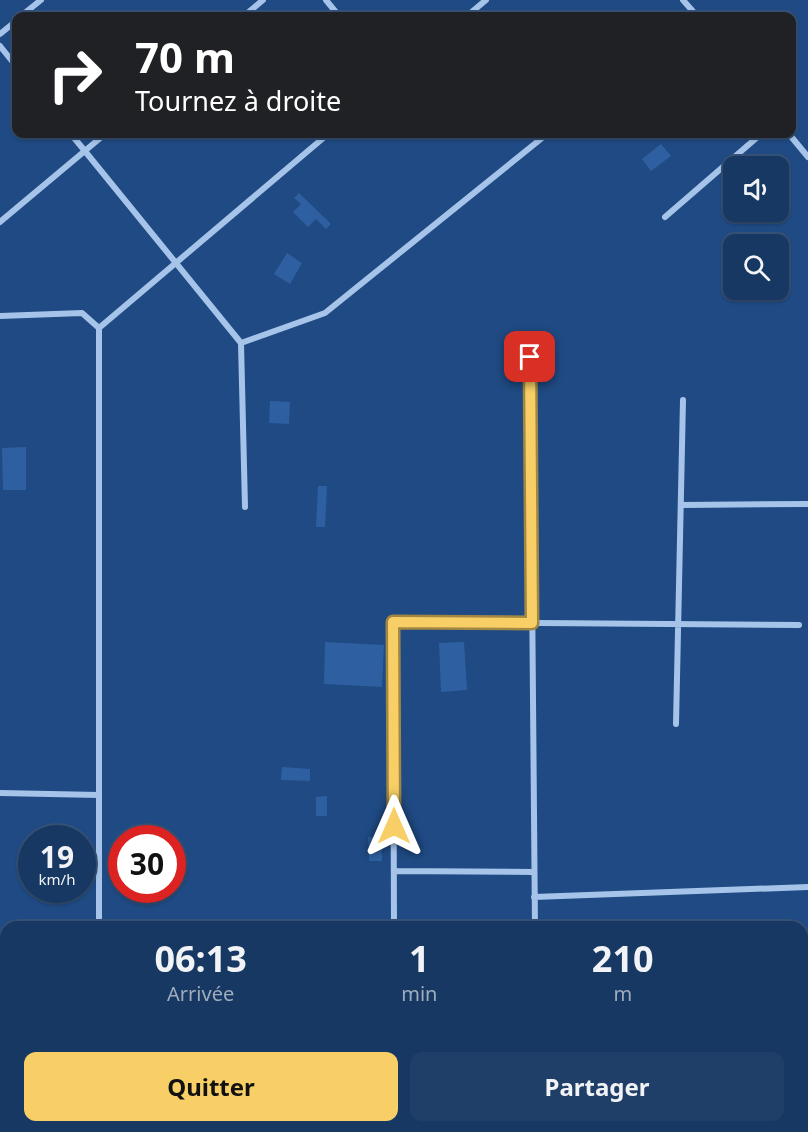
<!DOCTYPE html>
<html lang="fr">
<head>
<meta charset="utf-8">
<style>
	body { margin:0; font-family:"Noto Sans",sans-serif; background:#203f68; color:#f1f3f6; height:100vh; display:flex; flex-direction:column; font-size:22px; white-space:nowrap }
	* { box-sizing:border-box; margin:0 }
	p { font-size:20px; color:#9eacbe }
	.icon { flex:none; width:33px; height:33px; fill:none; stroke:currentColor; stroke-width:2; stroke-linecap:round; stroke-linejoin:round }
	.map { position:relative; flex:1; overflow:hidden }
	.sheet { position:absolute; left:0px; top:921px; width:808px; height:212px; display:flex; flex-direction:column; background:#173862; border-radius:18px 18px 0 0; box-shadow:0 2px 4px #0004,0 0 0 2px #365277 }
	.sheet>* { flex:none }
	.guide { position:absolute; left:12px; top:12px; width:784px; height:126px; border-radius:12px; box-shadow:0 2px 4px #0004,0 0 0 2px #365277; background:#202124; color:#fff; overflow:hidden }
	.controls { position:absolute; left:723px; top:156px; display:grid; gap:12px }
	.controls a { display:grid; place-items:center; width:66px; height:66px; border-radius:12px; background:#173862; box-shadow:0 2px 4px #0004,0 0 0 2px #365277; font-size:30px }
	.speed { position:absolute; left:18px; top:825px; display:flex; gap:12px; font-size:30px; font-weight:700; text-align:center }
	.speed>* { display:grid; place-content:center; width:78px; height:78px; border-radius:50%; background:#173862; box-shadow:0 2px 4px #0004,0 0 0 2px #365277; line-height:1 }
	.speed small { font-size:15px; font-weight:400 }
	.speed .limit { border:9px solid #d22; background:#fff; color:#111 }
	.pin { position:absolute; display:grid; place-items:center; width:51px; height:51px; color:#fff; margin:-26px; border-radius:12px; box-shadow:0 3px 9px #0006 }
	.me { position:absolute; width:66px; margin:-33px; rotate:0deg; stroke-linejoin:round; filter:drop-shadow(0 0 4px #0008) }
	.turn { display:flex; align-items:center; gap:21px; height:126px; padding:0 24px; font-size:27px }
	.turn .icon { width:78px; height:78px; stroke-width:2.5 }
	.turn b { display:block; font-size:42px; line-height:51px }
	.eta { display:flex; justify-content:space-evenly; align-items:center; height:102px; text-align:center }
	.eta b { font-size:36px; font-weight:700; line-height:42px }
	.cta { display:flex; gap:12px; margin-top:auto; padding:12px 24px }
	.cta a { flex:1; height:69px; border-radius:12px; background:#f7cf66; color:#111; font-size:24px; font-weight:700; line-height:69px; text-align:center }
	.cta a+a { background:#203f68; color:#f1f3f6 }
	.map>svg:first-child { display:block }
</style>
</head>
<body>
<div class="map">
<svg width="808" height="1132" viewBox="0 0 808 1132">
	<rect width="100%" height="100%" fill="#1f4a83"/>
	<path fill="#2e60a1" d="M661 144 671 156 651 171 642 159Z
		M299 193 331 224 326 229 316 219 308 227 293 212 301 204 294 198Z
		M287 253 302 263 290 284 274 274Z
		M270 401 290 402 289 424 269 423Z
		M26 447V490H3L2 448Z
		M318 486H327L325 527H316Z
		M325 642 384 645 382 687 324 684Z
		M464 642 467 690 441 692 439 643Z
		M282 767 310 769V781L281 780Z
		M327 796V816H316V797Z
		M368 837H381L382 861H369Z
		M474 1126H493V1132H474Z"/>
	<g fill="none" stroke-linecap="round" stroke-linejoin="round">
		<path stroke="#a6c4e9" stroke-width="6" d="M326 0 339 16
			M683 0 697 16
			M21 16 41 0
			M244 16 263 0
			M467 16 486 0
			M0 34 16 21
			M0 46 16 66
			M71 134 241 343 245 507
			M435 134 437 136
			M789 134 808 157
			M665 217 761 134
			M0 222 105 134
			M0 316 82 313 99 328V927
			M99 328 328 134
			M241 343 325 313 547 134
			M530 358 535 927
			M681 505 808 504
			M676 724 683 400
			M0 793 99 795
			M394 871 534 872
			M534 897 808 887
			M394 927 393 622 799 625
			M0 940H6
			M802 1026H808
			M99 1126V1132
			M395 1126V1132
			M536 1126V1132"/>
	</g>
	<g fill="none" stroke-linecap="round" stroke-linejoin="round">
		<g stroke="#a18742" stroke-width="15">
			<path id="route" d="M394 826 393 622 532 623 530 357"/>
		</g>
		<use href="#route" stroke="#f7cf66" stroke-width="10"/>
	</g>
</svg>
<div class="controls">
<a><svg class="icon" aria-label="sound" viewBox="0 0 24 24"><path d="M4 9h4l5-4v14l-5-4H4zM17 9q2 3 0 6"/></svg></a>
<a><svg class="icon" aria-label="search" viewBox="0 0 24 24"><circle cx="10" cy="10" r="6"/><path d="M15 15l6 6"/></svg></a>
</div>
<div class="speed"><div>19<small>km/h</small></div><div class="limit">30</div></div>
<div class="pin" style="left:530px;top:357px;background:#d93025"><svg class="icon" aria-label="arrive" viewBox="0 0 24 24"><path d="M6 21V4h12l-3 4 3 4H6"/></svg></div>
<svg class="me" style="left:394px;top:826px" viewBox="-20 -20 40 40"><path d="M0-17L14 15 0 8-14 15z" fill="#f7cf66" stroke="#fff" stroke-width="4"/></svg>
<div class="guide">
<div class="turn"><svg class="icon" aria-label="right" viewBox="0 0 24 24"><path d="M7 20v-9h11M14 6l5 5-5 5"/></svg><div><b>70 m</b>Tournez à droite</div></div>
</div>
<section class="sheet">
<div class="eta">
<div><b>06:13</b><p>Arrivée</p></div>
<div><b>1</b><p>min</p></div>
<div><b>210</b><p>m</p></div>
</div>
<div class="cta"><a>Quitter</a><a>Partager</a></div>
</section>
</div>
</body>
</html>
